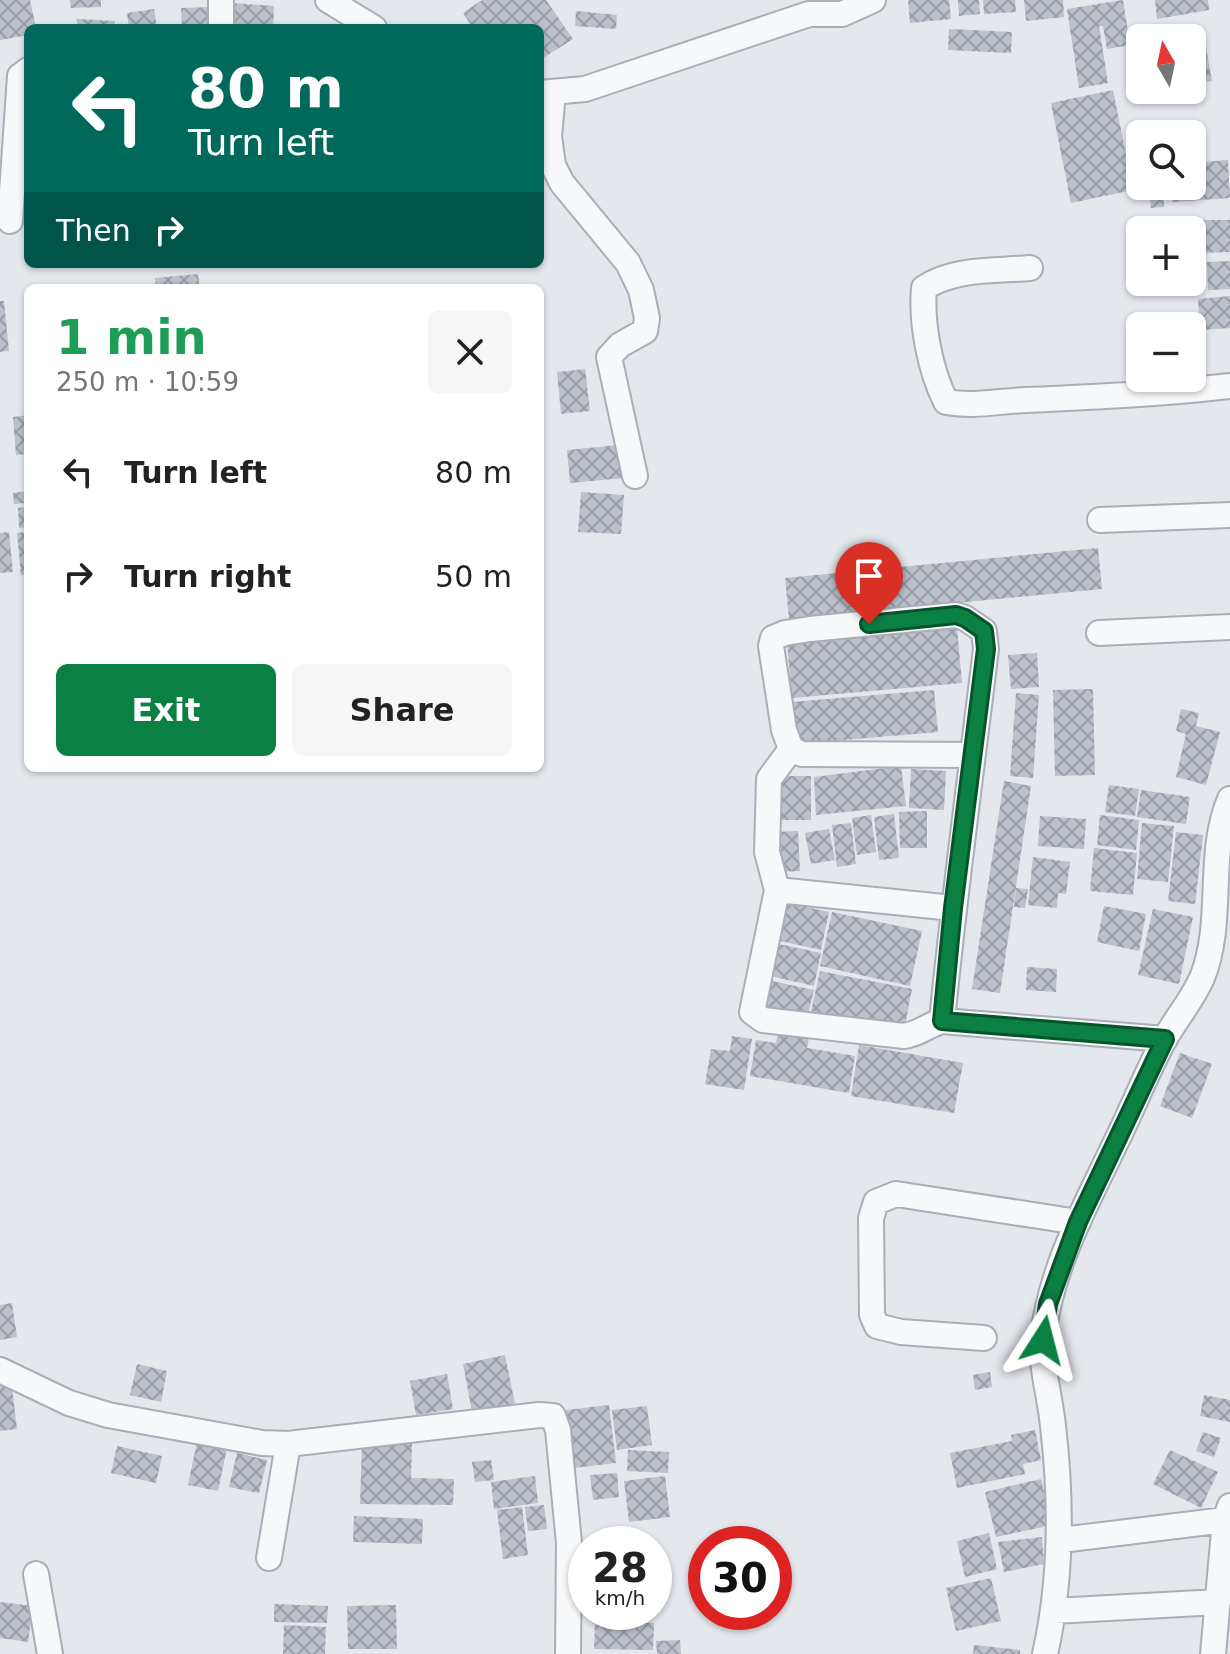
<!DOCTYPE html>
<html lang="en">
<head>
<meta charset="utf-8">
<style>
	body { margin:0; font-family:"DejaVu Sans",sans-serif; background:#f6f6f6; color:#222; height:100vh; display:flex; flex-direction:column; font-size:30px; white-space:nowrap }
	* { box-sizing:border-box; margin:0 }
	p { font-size:26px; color:#767676 }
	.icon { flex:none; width:44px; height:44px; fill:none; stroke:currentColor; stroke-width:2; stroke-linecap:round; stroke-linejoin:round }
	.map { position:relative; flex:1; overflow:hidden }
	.drawer { position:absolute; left:24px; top:284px; width:520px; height:488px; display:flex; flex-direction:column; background:#fff; border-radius:12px; box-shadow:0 2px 6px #0004 }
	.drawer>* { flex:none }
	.top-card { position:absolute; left:24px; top:24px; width:520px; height:244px; border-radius:12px; box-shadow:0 2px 6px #0004; background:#00695c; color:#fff; overflow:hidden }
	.needle { width:52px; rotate:351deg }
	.controls { position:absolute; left:1126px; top:24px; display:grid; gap:16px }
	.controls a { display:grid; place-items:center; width:80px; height:80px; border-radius:12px; background:#fff; box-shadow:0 2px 6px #0004; font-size:40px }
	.speed { position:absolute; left:568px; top:1526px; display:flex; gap:16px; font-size:40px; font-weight:700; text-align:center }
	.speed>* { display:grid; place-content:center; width:104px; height:104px; border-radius:50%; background:#fff; box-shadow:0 2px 6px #0004; line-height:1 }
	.speed small { font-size:20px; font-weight:400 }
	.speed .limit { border:12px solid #d22; background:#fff; color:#111 }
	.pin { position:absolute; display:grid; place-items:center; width:68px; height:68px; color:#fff; margin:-82px -34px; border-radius:50% 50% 50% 0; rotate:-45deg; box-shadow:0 0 8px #0007 }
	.pin .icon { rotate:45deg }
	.me { position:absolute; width:88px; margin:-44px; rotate:9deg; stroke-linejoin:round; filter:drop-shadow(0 0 6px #0008) }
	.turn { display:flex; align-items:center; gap:28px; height:168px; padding:0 32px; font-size:36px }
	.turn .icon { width:104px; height:104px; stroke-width:2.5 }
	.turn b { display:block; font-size:56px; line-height:68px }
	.then { display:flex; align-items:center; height:76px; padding:0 32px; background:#0003; gap:16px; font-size:30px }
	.round { display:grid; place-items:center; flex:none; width:84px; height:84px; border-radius:12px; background:#f6f6f6 }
	.summary { display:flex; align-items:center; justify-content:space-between; height:136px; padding:0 32px }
	h1 { font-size:48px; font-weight:700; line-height:60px; color:#1e9e55 }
	.cta { display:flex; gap:16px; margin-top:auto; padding:16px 32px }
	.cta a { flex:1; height:92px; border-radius:12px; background:#0b8043; color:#fff; font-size:32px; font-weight:700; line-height:92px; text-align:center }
	.cta a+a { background:#f6f6f6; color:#222 }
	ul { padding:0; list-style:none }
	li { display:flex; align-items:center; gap:24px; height:104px; padding:0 32px }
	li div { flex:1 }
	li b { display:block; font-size:30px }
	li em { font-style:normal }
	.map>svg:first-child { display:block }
</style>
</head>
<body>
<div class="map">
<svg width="1230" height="1654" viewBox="0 0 1230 1654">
	<defs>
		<pattern id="building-cross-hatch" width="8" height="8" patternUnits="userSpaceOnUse" patternTransform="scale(2)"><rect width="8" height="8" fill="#bbc0ca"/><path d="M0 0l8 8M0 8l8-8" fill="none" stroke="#989da6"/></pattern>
	</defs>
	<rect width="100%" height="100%" fill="#e4e7ec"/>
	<path fill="url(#building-cross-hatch)" d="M0 0H30L36 28H28V35L0 40Z
		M70 0H101V7L71 8Z
		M482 0H546L573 39 540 60V28H473L463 13Z
		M908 0H949L951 19 910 23Z
		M958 0H979L980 14 959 16Z
		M983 0H1015L1016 12 984 14Z
		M1024 0H1063L1064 17 1026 21Z
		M1123 0 1130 45 1107 49 1103 26H1099L1108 83 1079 88 1067 9Z
		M1155 0H1208L1209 10 1157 19Z
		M231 3 274 6 273 28H230Z
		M215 7 216 28H182L181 8Z
		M154 9 157 28H129L127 13Z
		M576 11 617 15 616 29 575 26Z
		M77 19 115 21 114 28H77Z
		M949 29 1012 32 1011 53 948 50Z
		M1203 31 1212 81 1192 84V38L1173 36Z
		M1113 90 1133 190 1071 203 1051 103Z
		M1228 160 1230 198 1172 202 1171 186H1192V163Z
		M1149 186H1163L1164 207 1151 208Z
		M1195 220H1230V252L1195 253Z
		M1230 261V289L1208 290 1207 262Z
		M198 274 200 288H156L155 278Z
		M1230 296V328L1200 330 1198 299Z
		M0 301H4L9 351 0 352Z
		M585 369 590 411 561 414 557 372Z
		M28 415V454L16 455 13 417Z
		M619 445 623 478 570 483 567 450Z
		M28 491V503L14 504 13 493Z
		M581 492 624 495 621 534 578 532Z
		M28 507V527L19 528 18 508Z
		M9 532 13 572 0 573V533Z
		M28 532V575H21L17 533Z
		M1098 548 1102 589 789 619 785 578Z
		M957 628 962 683 792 698 787 642Z
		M1037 653 1039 687 1011 689 1008 655Z
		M1093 689 1095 775 1055 776 1053 690Z
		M934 690 938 732 796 744 792 702Z
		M1016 693 1039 695 1033 778 1010 776Z
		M1181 709 1199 713 1196 726 1220 732 1206 785 1176 777 1186 734 1176 731Z
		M901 766 906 806 816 815 814 777Z
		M911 769 946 771 944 810 909 808Z
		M781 776H811V820H781Z
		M1004 781 1031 786 1000 993 972 989Z
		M1109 785 1139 789 1135 816 1105 812Z
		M1141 790 1190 797 1186 824 1137 817Z
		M927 811V848H900L899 812Z
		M894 814 899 858 879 860 874 817Z
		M871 815 876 852 857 855 852 818Z
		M1100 815 1139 820 1136 850 1097 845Z
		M1040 816 1086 819 1084 849 1038 846Z
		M851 823 856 864 837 867 832 825Z
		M1142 823 1174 826 1168 882 1137 879Z
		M829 829 835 860 811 864 805 833Z
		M798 831 800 871 778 872 776 832Z
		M1176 832 1203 835 1195 904 1168 901Z
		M1094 848 1137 853 1133 895 1090 891Z
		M1033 857 1070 862 1066 894 1058 893 1057 908 1028 905Z
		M1016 888 1028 889 1025 908 1014 907Z
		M784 902 829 912 821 950 776 940Z
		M1104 906 1146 914 1139 951 1097 942Z
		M1153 909 1193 917 1179 984 1138 975Z
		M832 912 922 931 910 986 820 966Z
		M774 943 821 953 814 986 766 975Z
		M1027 967 1057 969 1056 992 1026 990Z
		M820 971 912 989 904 1030 811 1011Z
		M772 981 814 990 807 1018 765 1009Z
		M779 1027 810 1033 807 1048 855 1056 849 1093 750 1076 756 1040 776 1043Z
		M732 1036 752 1039 744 1090 705 1084 711 1049 730 1051Z
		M859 1045 963 1063 954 1113 851 1096Z
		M1180 1053 1212 1064 1192 1118 1160 1106Z
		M12 1303 17 1337 0 1340V1305Z
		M505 1355 515 1404 472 1412 463 1364Z
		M137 1364 167 1371 161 1402 130 1395Z
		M990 1372 992 1387 975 1390 973 1375Z
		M447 1374 453 1409 416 1415 410 1381Z
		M11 1379 17 1429 0 1431V1381Z
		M1204 1395 1230 1400V1422L1200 1416Z
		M609 1405 616 1463 573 1468 566 1410Z
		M647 1406 652 1445 617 1450 612 1410Z
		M1035 1430 1041 1460 1023 1464 1025 1474 957 1488 950 1453 1012 1441 1011 1435Z
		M1203 1432 1221 1438 1214 1457 1196 1451Z
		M197 1442 227 1448 218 1491 188 1485Z
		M362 1443 412 1444 411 1478 454 1479 453 1505 360 1504Z
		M117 1446 162 1456 156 1483 111 1473Z
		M628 1450 669 1452 668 1473 627 1471Z
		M1170 1450 1218 1472 1201 1508 1153 1484Z
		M237 1453 267 1460 259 1493 229 1487Z
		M491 1460 494 1480 475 1482 472 1462Z
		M617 1473 619 1497 593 1500 590 1475Z
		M535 1476 538 1503 494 1509 491 1482Z
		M665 1476 670 1517 629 1522 624 1481Z
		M1041 1479 1052 1525 996 1537 985 1492Z
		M544 1505 547 1529 528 1531 525 1507Z
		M522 1507 528 1555 503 1559 497 1510Z
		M354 1516 423 1519 422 1544 353 1542Z
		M989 1533 997 1569 965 1577 957 1541Z
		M1042 1537 1044 1564 1004 1572 998 1542Z
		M991 1578 1001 1621 956 1631 946 1588Z
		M0 1602 33 1606 28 1642 0 1638Z
		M274 1604 328 1606 327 1623 274 1622Z
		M396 1605 397 1649H348L347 1606Z
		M595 1622 654 1623 653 1650 594 1649Z
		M284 1625 326 1627 325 1654H283Z
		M680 1640 681 1654H657L656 1641Z
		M974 1645 1020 1650V1654H973Z"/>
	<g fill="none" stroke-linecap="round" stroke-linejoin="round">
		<g stroke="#a9aeb7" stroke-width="28">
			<path id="street" d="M221 0V28
				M328 0 374 28
				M540 93 585 89 809 14H842L873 0
				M553 93 549 136 553 165 562 183 628 263 641 290 647 318 645 331 620 345 609 357 635 476
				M10 221 20 76 28 70
				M1030 268C995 271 954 268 924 288 921 324 930 370 946 402 973 407 999 401 1026 400 1094 397 1162 394 1230 386
				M1100 520 1230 515
				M1099 633 1230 627
				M777 890 767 852 769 779 791 749
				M953 908 777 890 752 1012 763 1020 904 1036C919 1034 928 1025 942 1021L1165 1039
				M942 1021C954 897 971 773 986 649L984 631 965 618 956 615 810 629 785 633 773 638 771 646 784 730 791 749 802 754 973 755
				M984 1338 901 1332 877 1326 872 1315 871 1218 876 1202 896 1194 1078 1222
				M0 1370 69 1403 108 1415 262 1443 288 1444 539 1415 553 1416 558 1430 569 1543 568 1654
				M1061 1540 1225 1520
				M269 1558 288 1444
				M36 1574 50 1654
				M1054 1611 1218 1602
				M1045 1654C1062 1578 1062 1503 1053 1426 1050 1395 1040 1366 1043 1336 1051 1267 1086 1205 1115 1144 1132 1110 1146 1074 1164 1040 1176 1019 1192 1000 1202 978 1225 921 1206 855 1230 799
				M1213 1654 1225 1520 1230 1506"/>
		</g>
		<use href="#street" stroke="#f7f8fa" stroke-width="24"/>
	</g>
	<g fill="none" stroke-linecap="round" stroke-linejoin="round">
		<g stroke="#07532c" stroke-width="20">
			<path id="route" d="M869 624 956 615 965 618 984 631 986 649 953 908 942 1021 1165 1039 1078 1222 1048 1304 1043 1340"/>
		</g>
		<use href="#route" stroke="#0b8043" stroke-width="14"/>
	</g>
</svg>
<div class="controls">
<a><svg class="needle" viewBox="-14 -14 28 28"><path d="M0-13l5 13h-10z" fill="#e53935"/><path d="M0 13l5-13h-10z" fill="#767676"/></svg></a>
<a><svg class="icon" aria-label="search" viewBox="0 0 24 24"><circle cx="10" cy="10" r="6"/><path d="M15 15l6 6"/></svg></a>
<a>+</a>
<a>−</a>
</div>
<div class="speed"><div>28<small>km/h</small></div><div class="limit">30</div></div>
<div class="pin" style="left:869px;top:624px;background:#d93025"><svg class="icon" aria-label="arrive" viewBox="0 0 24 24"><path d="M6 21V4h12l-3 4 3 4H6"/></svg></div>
<svg class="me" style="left:1043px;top:1340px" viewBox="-20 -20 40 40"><path d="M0-17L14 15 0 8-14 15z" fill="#0b8043" stroke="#fff" stroke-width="4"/></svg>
<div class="top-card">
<div class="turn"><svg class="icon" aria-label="left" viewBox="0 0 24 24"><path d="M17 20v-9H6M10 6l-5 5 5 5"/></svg><div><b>80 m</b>Turn left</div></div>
<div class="then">Then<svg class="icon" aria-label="right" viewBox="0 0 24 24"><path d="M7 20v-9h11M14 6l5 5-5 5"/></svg></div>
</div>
<section class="drawer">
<div class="summary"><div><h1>1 min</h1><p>250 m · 10:59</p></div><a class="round"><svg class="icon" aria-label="close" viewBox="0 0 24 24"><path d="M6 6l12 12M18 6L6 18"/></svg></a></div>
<ul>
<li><svg class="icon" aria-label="left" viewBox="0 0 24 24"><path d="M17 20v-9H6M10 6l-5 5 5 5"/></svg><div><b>Turn left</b></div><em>80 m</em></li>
<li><svg class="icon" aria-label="right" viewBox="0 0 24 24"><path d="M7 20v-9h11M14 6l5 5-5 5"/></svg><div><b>Turn right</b></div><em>50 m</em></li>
</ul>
<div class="cta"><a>Exit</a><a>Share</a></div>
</section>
</div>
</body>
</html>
